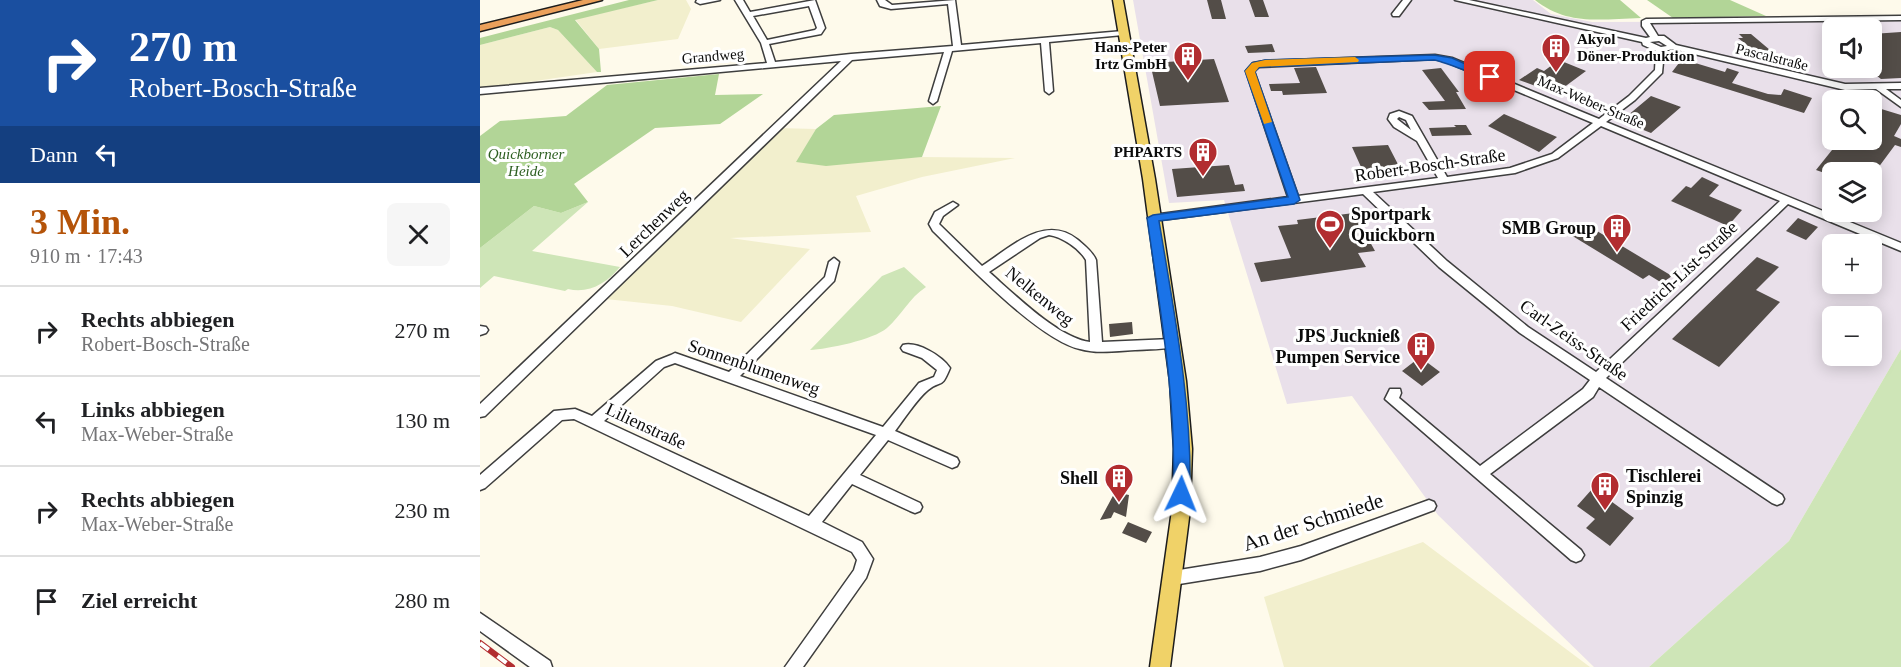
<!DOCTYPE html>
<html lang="de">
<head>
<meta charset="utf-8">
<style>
	body { margin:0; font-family:Georgia,serif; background:#f6f6f6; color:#202124; height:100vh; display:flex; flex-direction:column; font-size:22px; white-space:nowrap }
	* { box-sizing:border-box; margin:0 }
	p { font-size:20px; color:#757577 }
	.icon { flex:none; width:33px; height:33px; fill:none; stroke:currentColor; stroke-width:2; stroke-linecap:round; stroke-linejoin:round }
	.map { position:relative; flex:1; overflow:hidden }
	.sheet { display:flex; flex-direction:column; background:#fff; width:480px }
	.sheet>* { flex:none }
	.top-card { background:#1a4fa0; color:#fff; overflow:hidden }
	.fabs { position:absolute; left:1342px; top:18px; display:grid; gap:12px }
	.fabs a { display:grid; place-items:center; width:60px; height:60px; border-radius:9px; background:#fff; box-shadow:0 3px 15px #0003; font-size:30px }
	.pin { position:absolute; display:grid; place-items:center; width:51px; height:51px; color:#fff; margin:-26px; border-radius:12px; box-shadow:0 3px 9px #0006 }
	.me { position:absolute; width:66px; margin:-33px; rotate:2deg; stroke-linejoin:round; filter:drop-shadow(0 0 4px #0008) }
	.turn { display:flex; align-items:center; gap:21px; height:126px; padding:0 30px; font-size:27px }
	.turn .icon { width:78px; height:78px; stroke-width:2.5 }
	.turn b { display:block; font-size:42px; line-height:51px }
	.then { display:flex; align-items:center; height:57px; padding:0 30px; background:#0003; gap:12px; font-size:22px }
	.round { display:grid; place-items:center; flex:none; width:63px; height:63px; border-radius:9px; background:#f6f6f6 }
	.overview { display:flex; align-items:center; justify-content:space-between; height:102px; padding:0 30px }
	h1 { font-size:36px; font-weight:700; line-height:45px; color:#b45309 }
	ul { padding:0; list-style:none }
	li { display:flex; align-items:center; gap:18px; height:90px; padding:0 30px; border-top:2px solid #e0e0e0 }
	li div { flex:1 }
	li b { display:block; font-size:22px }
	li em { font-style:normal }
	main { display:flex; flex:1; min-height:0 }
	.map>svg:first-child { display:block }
</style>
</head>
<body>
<main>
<section class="sheet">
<div class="top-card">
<div class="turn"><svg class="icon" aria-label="right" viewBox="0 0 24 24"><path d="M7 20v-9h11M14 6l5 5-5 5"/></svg><div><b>270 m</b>Robert-Bosch-Straße</div></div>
<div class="then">Dann<svg class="icon" aria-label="left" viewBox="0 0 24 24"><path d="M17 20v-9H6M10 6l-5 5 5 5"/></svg></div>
</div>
<div class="overview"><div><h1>3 Min.</h1><p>910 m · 17:43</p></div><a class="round"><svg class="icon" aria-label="close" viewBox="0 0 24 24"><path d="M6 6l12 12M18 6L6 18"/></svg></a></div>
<ul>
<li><svg class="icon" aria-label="right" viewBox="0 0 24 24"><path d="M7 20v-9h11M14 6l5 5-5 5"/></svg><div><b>Rechts abbiegen</b><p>Robert-Bosch-Straße</p></div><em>270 m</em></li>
<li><svg class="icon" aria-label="left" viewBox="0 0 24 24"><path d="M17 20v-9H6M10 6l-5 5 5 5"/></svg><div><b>Links abbiegen</b><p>Max-Weber-Straße</p></div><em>130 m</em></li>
<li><svg class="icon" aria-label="right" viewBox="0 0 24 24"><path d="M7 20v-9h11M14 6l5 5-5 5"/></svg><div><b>Rechts abbiegen</b><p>Max-Weber-Straße</p></div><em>230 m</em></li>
<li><svg class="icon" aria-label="arrive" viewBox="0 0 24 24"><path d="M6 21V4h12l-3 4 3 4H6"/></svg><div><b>Ziel erreicht</b></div><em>280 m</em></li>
</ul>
</section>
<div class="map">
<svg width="1421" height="667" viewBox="0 0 1421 667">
	<rect width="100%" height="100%" fill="#fefaeb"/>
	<path fill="#e9e0ea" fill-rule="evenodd" d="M653 0H1053L1071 14 1112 22 1421 21V349L1309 541 1169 667H1114L958 515 872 396 807 404 744 200 689 203ZM1353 28H1392V68H1353ZM1353 100H1392V140H1353ZM1353 172H1392V212H1353ZM1353 244H1392V284H1353ZM1353 316H1392V356H1353Z"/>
	<path fill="#f2efcd" d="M178 0H206L211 9 198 39 119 49 95 19Z
		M70 27 78 30 117 72 0 89V45Z
		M296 128 336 129 317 162 442 157 535 158 442 177 376 196 391 232 250 238 330 249 261 322 192 306 116 298Z
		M943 542 1110 667H804L784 597Z"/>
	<path fill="#cee5b7" d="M108 202 52 251 140 267C127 283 109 294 88 289L85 291 14 276 0 288V248L54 206 81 213Z
		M424 267 446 287C429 298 421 316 407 328 393 340 348 349 330 350L402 276Z
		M1421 349V667H1169L1309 541Z"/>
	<path fill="#b2d597" d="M149 0H178L95 20 119 49 121 72H117L78 30 70 27 0 45V38Z
		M1055 0H1140L1161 18C1120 19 1088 26 1055 0Z
		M1167 0H1250L1286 16 1193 18Z
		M239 74 235 95 283 94 240 124 175 128 94 184 108 202 81 213 54 206 0 248V136L20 121 86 116 127 85Z
		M461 106 442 157 346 166 316 162 336 129 354 115Z"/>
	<path fill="#534d48" d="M727 0H741L746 19H732Z
		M769 0H783L789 17H775Z
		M1421 32V78L1401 79 1392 72V34Z
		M1259 34H1271L1303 61 1289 62 1282 55 1266 53 1259 46H1268L1258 38H1263Z
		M792 44 795 52 768 53 765 46Z
		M734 59 749 102 680 106 670 63Z
		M1202 59 1245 72 1247 68 1259 72 1252 83 1288 94 1301 95 1304 89 1332 98 1324 113 1192 72Z
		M1079 60 1106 71 1083 88 1069 83 1061 88 1039 80 1057 68 1064 71Z
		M836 67 847 93 803 95 802 91H791L789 84 820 83 814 68Z
		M961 68 979 92H976L986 109 949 110 942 102 965 101 942 70Z
		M1171 96 1201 107 1171 133 1141 121Z
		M1398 108 1421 115V124L1414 136 1421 139V147L1415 145 1395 172H1353V176L1336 170 1360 140H1392V117Z
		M1024 114 1077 137 1059 152 1008 126Z
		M974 125H986L992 135 952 136 949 128 976 127Z
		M908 145 923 174 886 178 872 147Z
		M749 165 755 185 763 184 765 191 697 197 692 169Z
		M1222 177 1239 185 1229 196 1262 210 1248 226 1191 201 1206 186 1211 188Z
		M874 213 895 251 878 253 886 267 781 282 774 263 811 258 798 226 818 224 817 220Z
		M1318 218 1338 227 1326 240 1306 231Z
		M1102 222 1192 276 1182 283 1169 275 1163 279 1086 232Z
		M1277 257 1299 267 1276 290 1300 302 1239 367 1192 339Z
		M652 322 653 334 630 337 629 324Z
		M940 357 960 372 942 386 922 371Z
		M1113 488 1154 518 1130 546 1106 528 1115 519 1097 506Z
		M635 492 649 495 646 517 634 512 631 518 620 520Z
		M648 522 672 532 666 543 642 533Z"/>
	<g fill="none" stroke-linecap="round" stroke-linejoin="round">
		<g stroke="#3e3e3e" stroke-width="3">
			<path id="minor" d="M217 0H240L220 4 216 2Z
				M255 0H263L270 12 335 0 345 28 341 34 289 44 295 62 371 54 473 46 468 4 411 9 400 6 397 0H405L412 5 475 0 481 45 643 31 647 33 643 35 569 42 573 91 569 94 565 91 561 43 472 51 457 101 453 104 449 101 464 52 372 60 5 416 0 417V404L361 61 0 94V88L287 63 281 43ZM329 6 337 28 335 30 287 40 273 16Z
				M923 0H931L919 16H913L912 14Z
				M975 0H989L1166 38 1170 37 1162 26V21L1166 19 1421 16V20L1170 23 1178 36H1184L1196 45 1365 84 1421 83V89H1406L1421 100V107L1396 89 1365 90 1193 49 1184 51 1182 73 1155 100 1126 122 1421 243V251L1308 204 1126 378 1302 495 1304 499 1302 503 1297 505 1292 503 1119 387 1113 397 1010 474 1101 550 1104 555 1101 560 1096 562 1091 560 905 399 910 389H920L921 393 919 398 1000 466 1103 389 1110 380 1040 333 959 267 883 194 673 221 668 218 673 215 808 197 766 71 773 63 785 61 955 55 972 58 1119 119 1149 96 1175 70 1176 51 1163 45 1162 42ZM1179 41 1187 46 1181 47 1170 42ZM955 59 967 62 1113 123 1072 154 1030 168 967 177 932 116 919 111 910 114 908 119 914 127 937 141 958 178 818 196 774 71 779 67ZM919 117 926 120 931 130 917 119ZM1121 126 1300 201 1116 372 1048 327 967 261 893 192 1035 173 1078 158Z
				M473 202 478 205 463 216 459 224 502 266C530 248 565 213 598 240 605 246 612 251 616 260L622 342 692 339 698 343 696 346C684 350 668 349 655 350 637 351 617 354 600 349 559 340 485 262 453 231L449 224 455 212ZM569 235C582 237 599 248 606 260L610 342C578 338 533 293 509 272L560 238Z
				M354 258 359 262 354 281 260 376 403 427 439 383 454 377 457 370 442 358 423 351 421 348 423 345C437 341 462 356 470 368 461 390 462 379 448 390 437 399 424 419 415 431L477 458 479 462 477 466 472 468 408 440 380 475 440 503 442 507 440 511 435 513 430 511 372 484 342 522 382 542 393 559 386 578 323 667H305L374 570 377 560 372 552 94 419 82 420 5 488 0 490V475L74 411 95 409 112 416 176 361 191 355 195 353 249 372 345 277 349 262ZM195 363 396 435 329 516 124 421 184 367Z
				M0 326 6 327 8 330 6 333 0 335Z
				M949 500 954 502 956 506 954 510 821 560 780 571 693 585 688 583 685 578 688 573 693 571 780 557 821 546Z
				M0 613 70 661 72 667H50L0 631Z"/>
		</g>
		<g stroke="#1c1c1c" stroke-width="3">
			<path id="major" d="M633 0H643L675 179 706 381 712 449 710 510 690 667H670L692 510 694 449 690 381 663 179Z"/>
		</g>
		<g stroke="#1c1c1c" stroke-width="3">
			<path id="highway" d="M103 0H122L0 31V25Z"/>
		</g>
		<use href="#minor" fill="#fff" fill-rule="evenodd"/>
		<use href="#major" fill="#f0d268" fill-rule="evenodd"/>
		<use href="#highway" fill="#eba05b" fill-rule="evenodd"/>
		<g stroke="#b22d30" stroke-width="6">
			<path id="rail" d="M0 643 32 667"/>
		</g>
		<use href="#rail" stroke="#fff" stroke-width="4" stroke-dasharray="11" stroke-linecap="butt"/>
	</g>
	<path fill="#1a73e8" stroke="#114b97" stroke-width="1.5" d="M954 55 972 58 1015 77C1007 82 968 62 954 60L779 67 775 72 820 200 814 204 679 221C694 312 712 402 710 494L707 499H696L693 494C697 401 680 310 667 218L673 215 808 197 765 71 772 63 785 60Z"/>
	<path fill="#f59e0b" d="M875 57 879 60 878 62 779 67 775 72 792 122 784 124 765 71 772 63 785 60Z"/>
	<defs>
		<g id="building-pin" transform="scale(1.5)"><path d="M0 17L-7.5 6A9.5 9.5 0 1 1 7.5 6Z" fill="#b22d30" stroke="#fff"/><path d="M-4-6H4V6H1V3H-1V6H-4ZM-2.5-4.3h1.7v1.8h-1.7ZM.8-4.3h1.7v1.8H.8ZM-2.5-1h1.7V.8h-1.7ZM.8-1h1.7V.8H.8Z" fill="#fff"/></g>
		<g id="stadium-pin" transform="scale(1.5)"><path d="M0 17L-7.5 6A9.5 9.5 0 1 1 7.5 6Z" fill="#b22d30" stroke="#fff"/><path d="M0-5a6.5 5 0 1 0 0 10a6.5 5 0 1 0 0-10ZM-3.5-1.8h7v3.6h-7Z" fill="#fff"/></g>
	</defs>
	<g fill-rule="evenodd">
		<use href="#building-pin" x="1076" y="48"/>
		<use href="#building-pin" x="708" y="56"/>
		<use href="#building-pin" x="723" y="152"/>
		<use href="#stadium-pin" x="850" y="224"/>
		<use href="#building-pin" x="1137" y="228"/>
		<use href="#building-pin" x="941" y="346"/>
		<use href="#building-pin" x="639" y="478"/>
		<use href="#building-pin" x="1125" y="486"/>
	</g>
	<g text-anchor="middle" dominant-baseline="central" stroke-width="6" stroke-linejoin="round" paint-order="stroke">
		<g font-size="15" font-weight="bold" fill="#0b0b0b" stroke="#fff" text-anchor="end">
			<text x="1097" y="39" text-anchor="start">Akyol<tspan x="1097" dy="17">Döner-Produktion</tspan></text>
			<text x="687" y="47">Hans-Peter<tspan x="687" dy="17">Irtz GmbH</tspan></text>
			<text x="702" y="152">PHPARTS</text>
		</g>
		<g font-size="15" fill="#0b0b0b" stroke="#fff">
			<text transform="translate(233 56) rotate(-5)">Grandweg</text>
			<text transform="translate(1292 57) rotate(14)">Pascalstraße</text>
			<text transform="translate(1111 102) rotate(23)">Max-Weber-Straße</text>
		</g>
		<g font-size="15" font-style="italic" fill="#2c5e20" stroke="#fff">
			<text x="46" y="154">Quickborner<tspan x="46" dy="17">Heide</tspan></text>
		</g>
		<g font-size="18" fill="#0b0b0b" stroke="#fff">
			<text transform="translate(950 165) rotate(-8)">Robert-Bosch-Straße</text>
			<text transform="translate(174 223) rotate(-44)">Lerchenweg</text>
			<text transform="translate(1199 276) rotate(-43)">Friedrich-List-Straße</text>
			<text transform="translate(560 296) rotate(39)">Nelkenweg</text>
			<text transform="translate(1094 340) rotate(35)">Carl-Zeiss-Straße</text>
			<text transform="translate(274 367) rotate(19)">Sonnenblumenweg</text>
			<text transform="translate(166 426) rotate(25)">Lilienstraße</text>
		</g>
		<g font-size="18" font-weight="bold" fill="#0b0b0b" stroke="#fff" text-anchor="end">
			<text x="871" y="214" text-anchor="start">Sportpark<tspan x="871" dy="21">Quickborn</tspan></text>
			<text x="1116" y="228">SMB Group</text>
			<text x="920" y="336">JPS Jucknieß<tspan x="920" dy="21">Pumpen Service</tspan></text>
			<text x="1146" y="476" text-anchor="start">Tischlerei<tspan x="1146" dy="21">Spinzig</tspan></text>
			<text x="618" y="478">Shell</text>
		</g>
		<g font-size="21" fill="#0b0b0b" stroke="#fff">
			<text transform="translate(833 522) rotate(-18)">An der Schmiede</text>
		</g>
	</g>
</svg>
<div class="fabs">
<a><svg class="icon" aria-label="sound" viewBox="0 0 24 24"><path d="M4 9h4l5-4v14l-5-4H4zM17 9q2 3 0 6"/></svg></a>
<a><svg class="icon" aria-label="search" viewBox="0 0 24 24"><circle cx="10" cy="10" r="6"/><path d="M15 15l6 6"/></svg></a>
<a><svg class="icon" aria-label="layers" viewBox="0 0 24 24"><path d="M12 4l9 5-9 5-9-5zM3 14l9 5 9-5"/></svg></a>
<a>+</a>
<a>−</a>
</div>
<div class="pin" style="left:1010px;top:77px;background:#d93025"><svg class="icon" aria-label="arrive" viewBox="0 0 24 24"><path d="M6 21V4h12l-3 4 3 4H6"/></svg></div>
<svg class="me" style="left:701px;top:494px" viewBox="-20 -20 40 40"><path d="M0-17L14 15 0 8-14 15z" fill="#1a73e8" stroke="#fff" stroke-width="4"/></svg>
</div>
</main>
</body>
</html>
